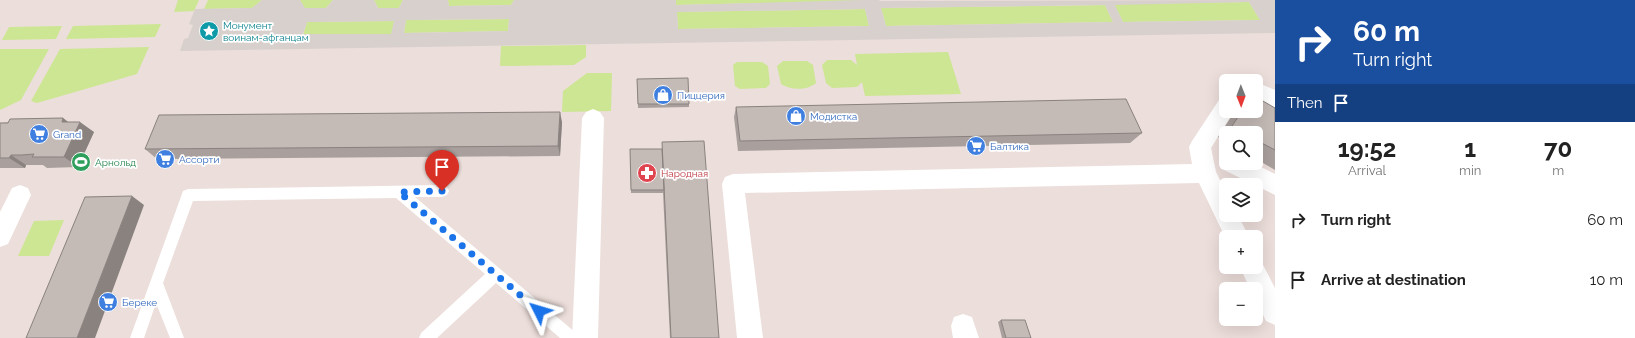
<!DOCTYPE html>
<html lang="en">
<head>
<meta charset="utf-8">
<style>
	body { margin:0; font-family:Raleway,sans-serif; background:#f2f2f2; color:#222; height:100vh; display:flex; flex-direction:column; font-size:15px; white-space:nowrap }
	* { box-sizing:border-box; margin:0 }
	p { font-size:13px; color:#767676 }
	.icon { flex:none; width:22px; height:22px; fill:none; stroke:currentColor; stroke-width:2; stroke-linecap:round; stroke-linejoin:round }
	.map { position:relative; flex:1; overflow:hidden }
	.drawer { display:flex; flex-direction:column; background:#fff; width:360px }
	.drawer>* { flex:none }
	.banner { background:#1a4fa0; color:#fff; overflow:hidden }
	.needle { width:26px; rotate:179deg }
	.buttons { position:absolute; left:1219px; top:74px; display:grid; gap:8px }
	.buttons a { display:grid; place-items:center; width:44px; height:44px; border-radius:6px; background:#fff; box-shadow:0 4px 16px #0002; font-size:20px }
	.pin { position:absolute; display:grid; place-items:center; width:34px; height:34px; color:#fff; margin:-41px -17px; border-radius:50% 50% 50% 0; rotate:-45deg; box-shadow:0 0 4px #0007 }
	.pin .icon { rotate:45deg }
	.me { position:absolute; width:44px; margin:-22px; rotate:310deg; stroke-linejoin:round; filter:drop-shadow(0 0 3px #0008) }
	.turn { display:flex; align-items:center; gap:14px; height:84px; padding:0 12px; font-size:18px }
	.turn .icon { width:52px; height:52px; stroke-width:2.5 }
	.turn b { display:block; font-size:28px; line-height:34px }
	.then { display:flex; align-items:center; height:38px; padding:0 12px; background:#0003; gap:8px; font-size:15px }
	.eta { display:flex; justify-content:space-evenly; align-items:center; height:68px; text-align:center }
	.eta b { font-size:24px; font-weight:700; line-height:28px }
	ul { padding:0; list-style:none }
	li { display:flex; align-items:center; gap:12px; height:60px; padding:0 12px }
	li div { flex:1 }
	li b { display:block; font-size:15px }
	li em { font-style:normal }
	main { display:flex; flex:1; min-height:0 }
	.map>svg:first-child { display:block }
</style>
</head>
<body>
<main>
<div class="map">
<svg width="1275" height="338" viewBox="0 0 1275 338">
	<rect width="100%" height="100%" fill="#ecdeda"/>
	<path fill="#cde693" d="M178 0H199L194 11 174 12Z
		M208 0H262L252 8 204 9Z
		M300 0H333L326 8H304Z
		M374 0H403L399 8H378Z
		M448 0H514L511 5 449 6Z
		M676 0H862V1L676 5Z
		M1249 2 1260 20 1123 22 1114 4Z
		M1105 5 1113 22 886 26 881 8Z
		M865 9 869 26 678 29 677 12Z
		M509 19 508 31 404 33 406 20Z
		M394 21 392 34 303 35 307 22Z
		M161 24 155 37 66 39 73 26Z
		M62 26 56 39 2 40 9 27Z
		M586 45V57L574 65 500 66 501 46Z
		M149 47 137 74 37 103 31 101 60 49Z
		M0 49H49L21 100 0 110Z
		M948 52 961 94 865 96 862 82 857 87 832 88 826 83 822 65 827 60H851L857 65 855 54Z
		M783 61H807L813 65 816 83C807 91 790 90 781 84L777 66Z
		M737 62H762L768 66 770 84 766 88 740 89 735 86 733 65Z
		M587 73H612L611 111 562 112 563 91Z
		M64 220 49 256H18L34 221Z"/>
	<path fill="#d8d0cd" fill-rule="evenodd" d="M262 0H300L305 8H326L333 0H374L378 8H399L403 0H448L449 6 511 5 514 0H676V5L862 0H879L880 1 1275 0V33L180 51 184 39 188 38 193 25 189 24 195 9 252 8ZM1249 2 1260 20 1123 22 1115 5ZM1105 5 1113 22 886 26 881 8ZM865 9 869 26 678 29 677 12ZM509 19 508 31 404 33 406 20ZM394 21 391 34H303L307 22Z"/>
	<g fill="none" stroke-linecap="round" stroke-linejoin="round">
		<path fill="#fff" fill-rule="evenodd" d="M442 185 447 187 449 191 447 195 442 197H415L576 333 578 338H560L496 283 437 338H419L421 333 485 274 396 198 193 201 163 283 184 338H170L156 303 144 338H130L183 191 188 189Z"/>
		<path fill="#fff" fill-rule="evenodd" d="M1256 82 1275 90V108L1256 100Z
			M1226 97V111H1234L1211 148 1216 172 1226 192V215H1238L1249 237H1226V239L1199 183 745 193 763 338H737L722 184 725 177 733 174 1192 164 1189 147 1192 141 1219 100Z
			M593 109 600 112 604 118 598 338H572L582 118 586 112Z
			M1224 156H1226V163H1253L1275 174V195L1224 170 1221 163Z
			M20 185 28 188 31 195 8 244 0 247V212L12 188Z
			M1256 257 1260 259 1275 288V325L1266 321 1256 300V289H1250L1240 267H1256Z
			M963 314 972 317 979 338H953L951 326 954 317Z"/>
	</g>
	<path fill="#a9a09d" d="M637 79 689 104V107L638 108Z
		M736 107 1142 133 1130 143 738 151 734 117Z
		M1275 108V170L1256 159V133H1226V141L1218 137 1235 111H1256Z
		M63 118 68 122 94 132 78 167 47 168 43 165H26L25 168H0V123Z
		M562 122 560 156 157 159 145 149Z
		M662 142 719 338H670L663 193H631L630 149H662Z
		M1001 320 1031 338H1002L998 322Z"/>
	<path fill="#89827f" d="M560 112 562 122 560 156 558 146Z
		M63 118 77 129 80 122 94 132 78 167 64 157 62 122Z
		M11 155 26 165 25 168 9 158Z
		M132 196 144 205 95 338H77Z"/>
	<path fill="#c4bab6" stroke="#89827f" d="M688 78 689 104H638L637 79Z
		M1256 97 1275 108V150L1256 140V133H1244L1232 126 1242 111H1256Z
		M1126 99 1142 133 740 141 736 107Z
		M560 112 558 146 145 149 159 115Z
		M63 118 62 122H80L64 157H32L34 154 22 155H11L9 158H0V123H8L10 119Z
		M704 141 719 338H671L662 142Z
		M630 149H662L664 190H631Z
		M132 196 77 338H26L85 197Z
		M1001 320H1025L1031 338H1006Z"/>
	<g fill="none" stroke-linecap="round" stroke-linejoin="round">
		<path stroke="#1a73e8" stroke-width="7" stroke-dasharray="0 12.6" d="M442 191 399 192 539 311"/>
	</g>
	<defs>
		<g id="sight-disc" transform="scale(1)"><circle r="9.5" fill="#0f9aa8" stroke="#fff"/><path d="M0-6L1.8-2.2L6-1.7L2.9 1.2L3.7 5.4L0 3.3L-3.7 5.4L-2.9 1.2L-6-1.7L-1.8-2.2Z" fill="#fff"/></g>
		<g id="shop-disc" transform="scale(1)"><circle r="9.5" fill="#3f7fe0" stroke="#fff"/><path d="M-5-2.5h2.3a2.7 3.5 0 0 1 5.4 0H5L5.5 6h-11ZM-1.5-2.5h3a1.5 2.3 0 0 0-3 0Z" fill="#fff"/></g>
		<g id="supermarket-disc" transform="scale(1)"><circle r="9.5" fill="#3f7fe0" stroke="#fff"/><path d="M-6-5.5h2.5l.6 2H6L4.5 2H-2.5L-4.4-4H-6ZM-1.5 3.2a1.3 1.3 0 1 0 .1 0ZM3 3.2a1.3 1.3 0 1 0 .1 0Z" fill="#fff"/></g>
		<g id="stadium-disc" transform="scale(1)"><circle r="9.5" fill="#2e9e5b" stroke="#fff"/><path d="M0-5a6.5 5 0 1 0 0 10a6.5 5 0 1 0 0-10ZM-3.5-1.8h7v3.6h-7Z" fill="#fff"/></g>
		<g id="pharmacy-disc" transform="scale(1)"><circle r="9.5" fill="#e0444e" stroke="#fff"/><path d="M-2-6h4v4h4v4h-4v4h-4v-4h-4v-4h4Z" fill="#fff"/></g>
	</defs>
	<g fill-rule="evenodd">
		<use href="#sight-disc" x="209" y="31"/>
		<use href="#shop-disc" x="663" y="95"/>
		<use href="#shop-disc" x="796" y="116"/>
		<use href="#supermarket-disc" x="39" y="134"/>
		<use href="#supermarket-disc" x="976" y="146"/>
		<use href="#supermarket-disc" x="165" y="159"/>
		<use href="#stadium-disc" x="81" y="162"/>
		<use href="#pharmacy-disc" x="647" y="173"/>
		<use href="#supermarket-disc" x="108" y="302"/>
	</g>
	<g text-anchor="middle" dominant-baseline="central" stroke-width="3.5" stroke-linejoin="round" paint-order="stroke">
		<g font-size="10" fill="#0d838f" stroke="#fff" text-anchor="start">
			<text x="223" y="25">Монумент<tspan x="223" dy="12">воинам-афганцам</tspan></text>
		</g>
		<g font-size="10" fill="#366cbe" stroke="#fff" text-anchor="start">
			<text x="677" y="95">Пиццерия</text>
			<text x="810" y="116">Модистка</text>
			<text x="53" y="134">Grand</text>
			<text x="990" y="146">Балтика</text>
			<text x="179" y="159">Ассорти</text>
			<text x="122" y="302">Береке</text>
		</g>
		<g font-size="10" fill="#27864d" stroke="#fff" text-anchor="start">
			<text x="95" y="162">Арнольд</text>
		</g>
		<g font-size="10" fill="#be3a42" stroke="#fff" text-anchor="start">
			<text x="661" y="173">Народная</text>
		</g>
	</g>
</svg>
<div class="buttons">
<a><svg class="needle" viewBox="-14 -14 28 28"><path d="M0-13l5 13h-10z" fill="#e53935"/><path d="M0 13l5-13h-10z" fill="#767676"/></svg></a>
<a><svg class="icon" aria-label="search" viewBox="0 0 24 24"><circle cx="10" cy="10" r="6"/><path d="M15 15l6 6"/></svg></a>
<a><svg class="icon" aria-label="layers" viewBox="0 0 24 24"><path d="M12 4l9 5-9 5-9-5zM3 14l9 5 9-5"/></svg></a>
<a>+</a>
<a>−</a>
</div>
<div class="pin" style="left:442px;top:191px;background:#d93025"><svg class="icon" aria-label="arrive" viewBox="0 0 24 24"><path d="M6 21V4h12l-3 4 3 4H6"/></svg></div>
<svg class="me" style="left:539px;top:311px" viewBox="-20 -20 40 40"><path d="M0-17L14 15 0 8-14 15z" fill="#1a73e8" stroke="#fff" stroke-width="4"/></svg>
</div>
<section class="drawer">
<div class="banner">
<div class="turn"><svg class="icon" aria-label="right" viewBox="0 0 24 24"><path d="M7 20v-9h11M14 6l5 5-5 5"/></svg><div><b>60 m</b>Turn right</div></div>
<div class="then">Then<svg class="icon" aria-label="arrive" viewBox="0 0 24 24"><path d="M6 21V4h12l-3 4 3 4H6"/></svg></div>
</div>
<div class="eta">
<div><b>19:52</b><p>Arrival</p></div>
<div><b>1</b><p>min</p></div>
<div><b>70</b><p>m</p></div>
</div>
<ul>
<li><svg class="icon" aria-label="right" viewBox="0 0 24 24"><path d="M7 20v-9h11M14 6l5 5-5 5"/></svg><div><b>Turn right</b></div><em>60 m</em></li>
<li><svg class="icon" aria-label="arrive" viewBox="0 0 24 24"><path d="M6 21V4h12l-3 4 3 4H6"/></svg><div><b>Arrive at destination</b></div><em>10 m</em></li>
</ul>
</section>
</main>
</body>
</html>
